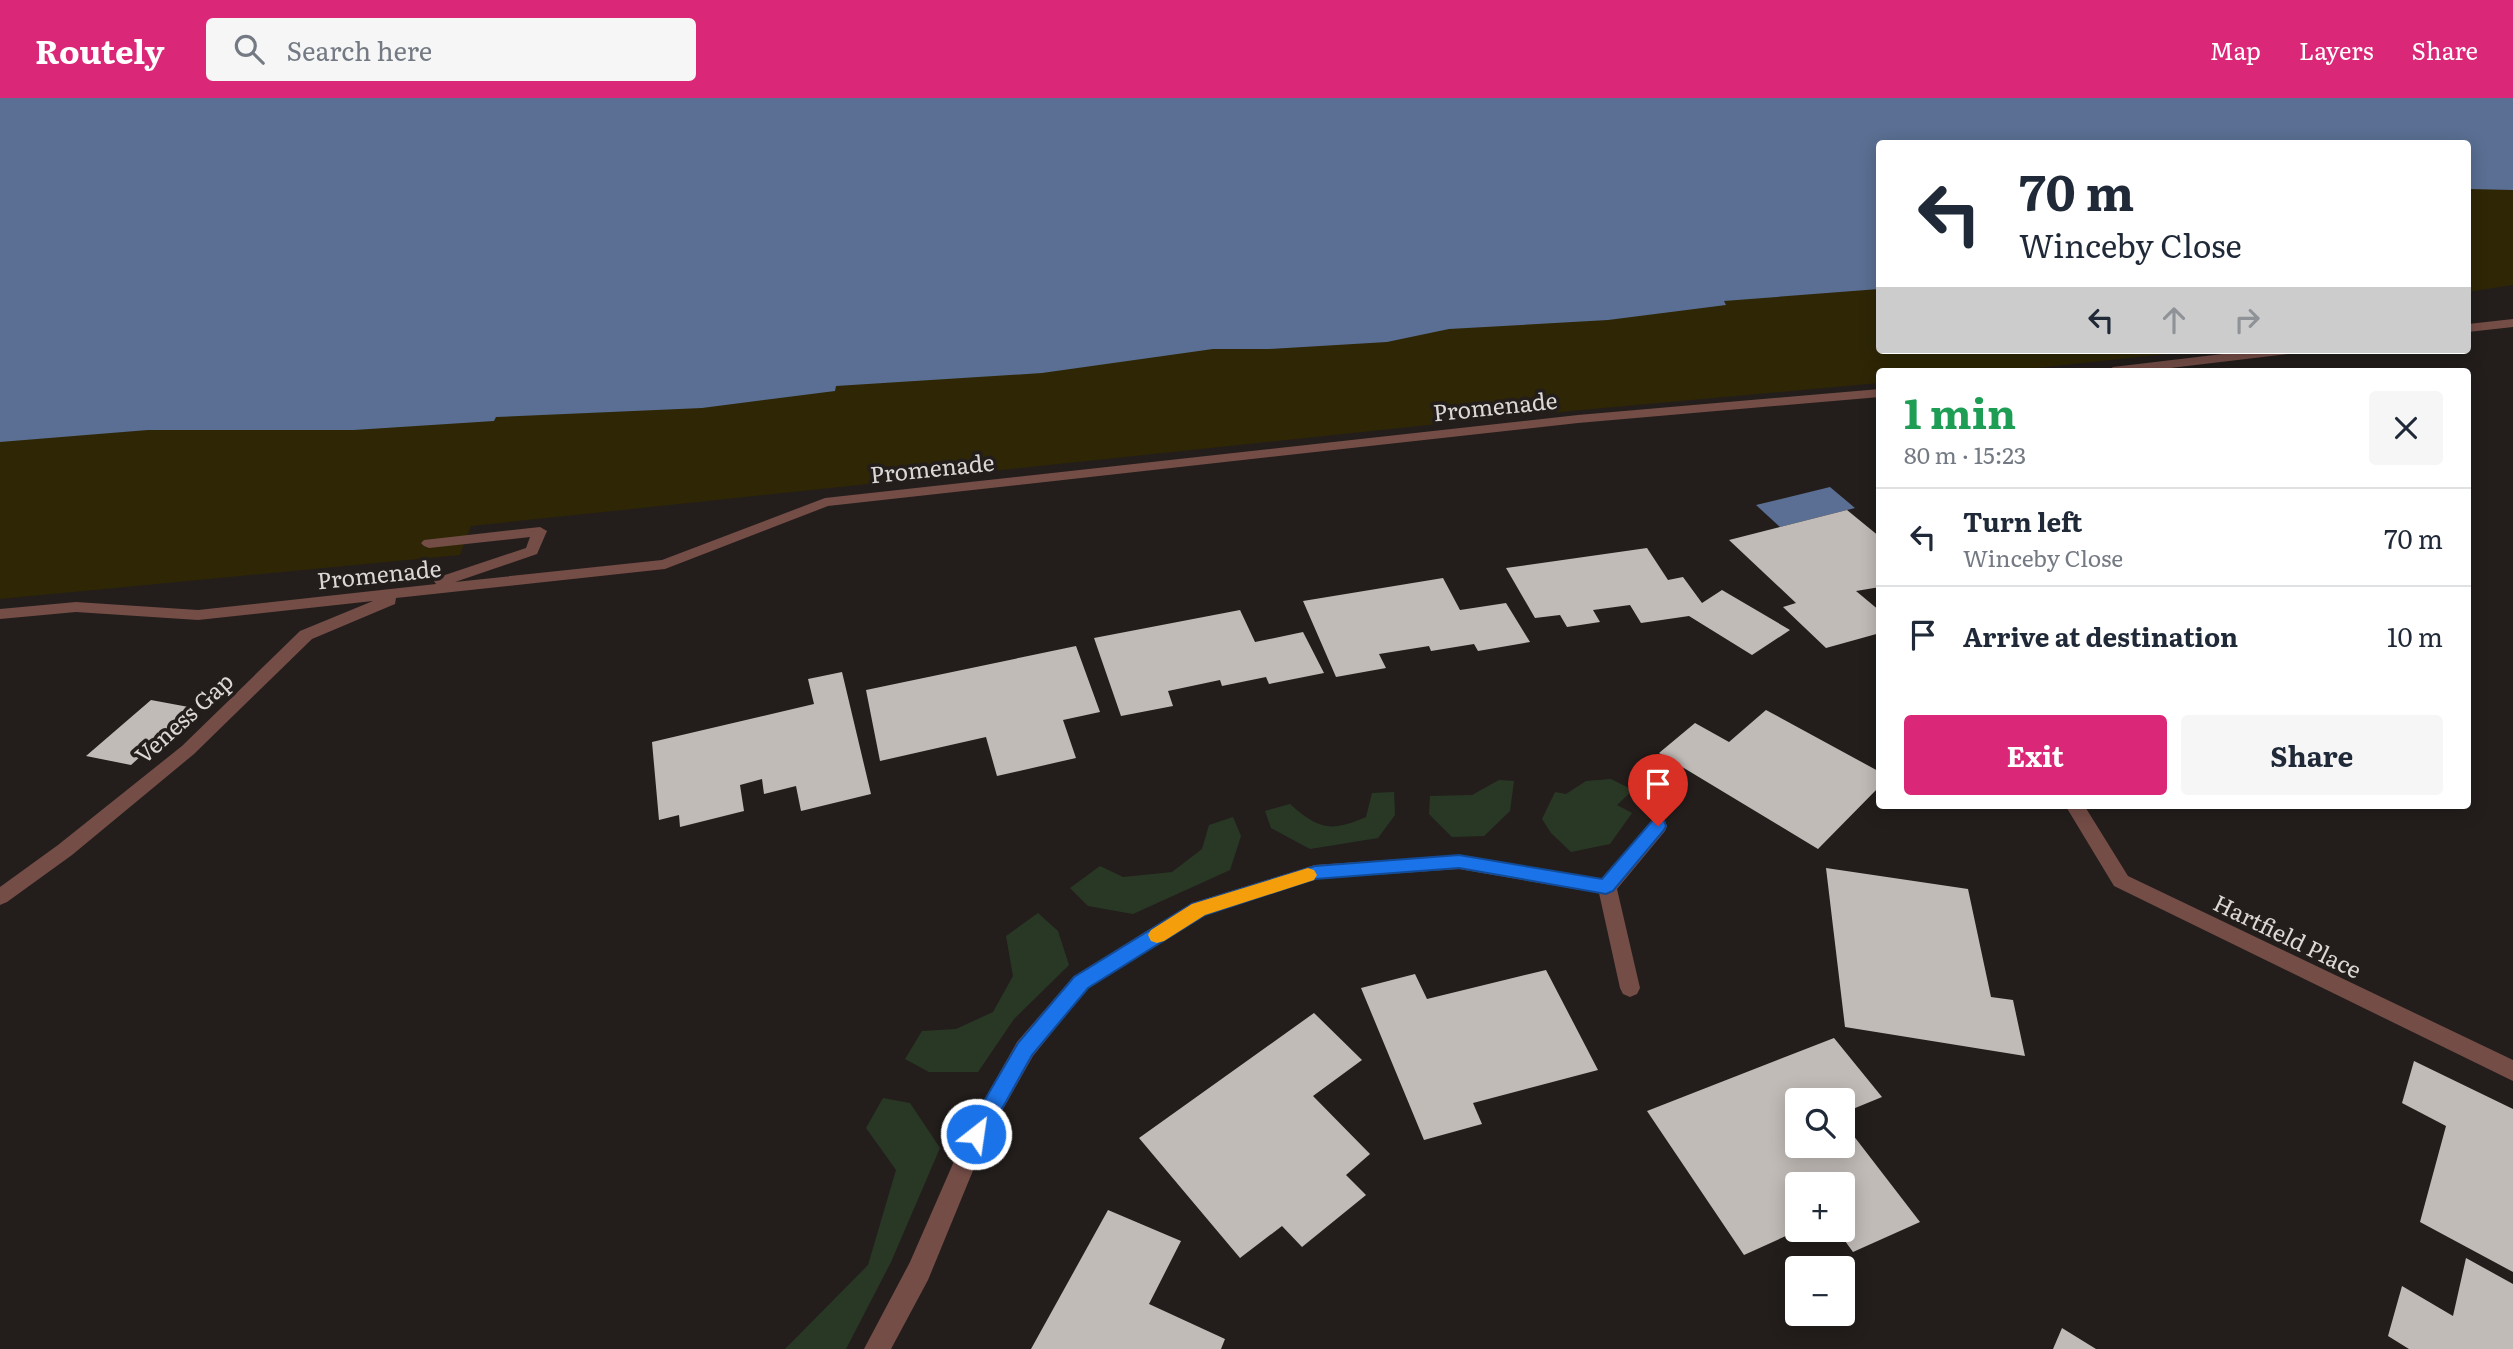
<!DOCTYPE html>
<html lang="en">
<head>
<meta charset="utf-8">
<style>
	body { margin:0; font-family:Literata,serif; background:#f6f6f7; color:#1f2937; height:100vh; display:flex; flex-direction:column; font-size:26px; white-space:nowrap }
	* { box-sizing:border-box; margin:0 }
	p { font-size:23px; color:#747a83 }
	.icon { flex:none; width:38px; height:38px; fill:none; stroke:currentColor; stroke-width:2; stroke-linecap:round; stroke-linejoin:round }
	.map { position:relative; flex:1; overflow:hidden }
	.sheet { position:absolute; left:1876px; top:270px; width:595px; height:441px; display:flex; flex-direction:column; background:#fff; border-radius:7px; box-shadow:0 4px 18px #0003 }
	.sheet>* { flex:none }
	.top-card { position:absolute; left:1876px; top:42px; width:595px; height:214px; border-radius:7px; box-shadow:0 4px 18px #0003; background:#fff; color:#1f2937; overflow:hidden }
	.tools { position:absolute; left:1785px; top:990px; display:grid; gap:14px }
	.tools a { display:grid; place-items:center; width:70px; height:70px; border-radius:7px; background:#fff; box-shadow:0 4px 18px #0003; font-size:35px }
	.pin { position:absolute; display:grid; place-items:center; width:60px; height:60px; color:#fff; margin:-72px -30px; border-radius:50% 50% 50% 0; rotate:-45deg; box-shadow:0 0 7px #0007 }
	.pin .icon { rotate:45deg }
	.me { position:absolute; width:77px; margin:-38px; rotate:30deg; stroke-linejoin:round; filter:drop-shadow(0 0 5px #0008) }
	.turn { display:flex; align-items:center; gap:24px; height:147px; padding:0 28px; font-size:32px }
	.turn .icon { width:91px; height:91px; stroke-width:2.5 }
	.turn b { display:block; font-size:49px; line-height:60px }
	.lanes { display:flex; align-items:center; height:66px; padding:0 28px; background:#0003; justify-content:center; gap:35px; direction:ltr }
	.lanes .off { opacity:.35 }
	.round { display:grid; place-items:center; flex:none; width:74px; height:74px; border-radius:7px; background:#f6f6f7 }
	.headline { display:flex; align-items:center; justify-content:space-between; height:119px; padding:0 28px }
	h1 { font-size:42px; font-weight:700; line-height:52px; color:#1e9e55 }
	.button { display:flex; gap:14px; margin-top:auto; padding:14px 28px }
	.button a { flex:1; height:80px; border-radius:7px; background:#db2777; color:#fff; font-size:28px; font-weight:700; line-height:80px; text-align:center }
	.button a+a { background:#f6f6f7; color:#1f2937 }
	ul { padding:0; list-style:none }
	li { display:flex; align-items:center; gap:21px; height:98px; padding:0 28px; border-top:2px solid #e0e1e3 }
	li div { flex:1 }
	li b { display:block; font-size:26px }
	li em { font-style:normal }
	header { display:flex; align-items:center; gap:42px; box-sizing:border-box; height:98px; padding:0 35px; background:#db2777; color:#fff }
	header strong { font-size:33px }
	nav { display:flex; gap:38px; margin-inline-start:auto; font-size:24px }
	.search { width:490px; height:63px; background:#f6f6f7; display:flex; align-items:center; gap:18px; box-sizing:border-box; padding:0 24px; border-radius:7px; color:#747a83; font-size:26px }
	.map>svg:first-child { display:block }
</style>
</head>
<body>
<header>
<strong>Routely</strong>
<div class="search"><svg class="icon" aria-label="search" viewBox="0 0 24 24"><circle cx="10" cy="10" r="6"/><path d="M15 15l6 6"/></svg>Search here</div>
<nav><a>Map</a><a>Layers</a><a>Share</a></nav>
</header>
<div class="map">
<svg width="2513" height="1251" viewBox="0 0 2513 1251">
	<rect width="100%" height="100%" fill="#231e1c"/>
	<path fill="#293825" d="M1611 681 1633 692 1617 707 1632 715 1610 746 1571 754 1551 735 1542 721 1555 694 1566 696 1586 683Z
		M1499 682 1514 683 1510 713 1484 738 1452 739 1429 716 1430 698 1472 697Z
		M1394 694 1395 717 1378 740 1310 751 1271 730 1265 713 1290 706C1319 732 1331 734 1366 719L1372 695Z
		M1233 719 1241 738 1230 772 1133 816 1088 808 1070 790 1100 768 1123 779 1172 774 1202 751 1209 727Z
		M1038 815 1058 833 1069 867 1014 921 978 974H929L905 961 922 933 956 931 993 914 1013 878 1006 838Z
		M883 1000 910 1005 940 1050 891 1164 846 1251H785L868 1167 896 1072 866 1030Z"/>
	<path fill="#2e2605" d="M670 0H2513V187L2468 194V46H1880V252H2203L2010 273H1880L1879 285 1495 320 471 428 460 457 0 501V50Z"/>
	<path fill="#5a6f93" d="M0 0H2513V92L2468 91V46H1880L1879 191 1724 203 1726 207 1608 222 1449 231 1387 244 1269 251H1213L1042 275 836 288 835 293 702 310 496 319 494 323 354 332H148L0 344Z
		M1830 389 1855 410 1780 429 1756 407Z"/>
	<path fill="#c1bbb7" d="M1847 412 1880 439V489L1856 493 1880 513V535L1826 550 1783 509 1796 505 1729 442Z
		M1647 450 1668 482 1683 479 1702 505 1722 492 1790 532 1752 557 1689 518 1641 525 1630 507 1593 512 1600 524 1567 529 1560 517 1535 520 1506 470Z
		M1443 480 1460 512 1506 505 1530 544 1478 553 1474 546 1431 553 1429 548 1379 556 1386 570 1336 579 1303 503Z
		M1240 512 1255 544 1303 534 1324 575 1269 586 1266 579 1222 588 1220 582 1168 593 1173 608 1121 618 1094 540Z
		M1076 548 1100 614 1063 622 1076 660 997 678 986 639 880 663 866 592Z
		M842 574 871 696 801 713 796 688 764 696 762 681 740 687 744 713 680 729 679 717 659 722 652 644 814 606 808 581Z
		M151 602 194 610 131 667 86 658Z
		M1766 612 1880 674V688L1818 751 1659 655 1695 625 1729 644Z
		M1826 770 1968 791 1991 899 2013 902 2025 958 1845 929Z
		M1546 872 1598 972 1473 1005 1482 1026 1424 1042 1361 890 1415 876 1427 901Z
		M1314 915 1362 962 1313 998 1370 1056 1346 1077 1366 1097 1302 1149 1282 1128 1240 1160 1139 1040Z
		M1834 940 1882 999 1843 1015V1003H1797V1048H1843V1024L1920 1124 1853 1154 1837 1132H1843V1087H1797V1111L1788 1115 1797 1128V1133L1744 1157 1647 1013Z
		M2414 963 2513 1011V1174L2420 1124 2446 1028 2402 1005Z
		M1108 1112 1181 1143 1149 1206 1225 1241 1221 1251H1031Z
		M2466 1160 2513 1186V1251H2409L2388 1238 2402 1188 2453 1218Z
		M2062 1230 2096 1251H2053Z"/>
	<g fill="none" stroke-linecap="round" stroke-linejoin="round">
		<path fill="#754d47" fill-rule="evenodd" d="M2513 221V229L2468 234V226Z
			M2256 252H2294L2288 256 2145 273H2107L2113 269Z
			M1880 291V299L1578 325 828 408 665 471 396 500 395 506 312 541 194 656 72 757 7 804 0 807V789L58 747 182 648 300 533 373 503 198 522 76 514 0 521V511L76 504 198 512 436 486 434 483 436 480 526 450 530 439 429 450 424 448 421 445 424 442 540 429 547 433 537 456 455 484 662 462 825 400 1578 317Z
			M2065 707H2084L2128 778 2513 962V983L2114 788Z
			M1658 721 1665 723 1667 728 1665 733 1617 791 1640 890 1637 896 1630 899 1623 896 1620 890 1599 795 1459 771 1315 781 1206 817 1088 890 1033 958 986 1041 928 1182 891 1251H864L910 1164 969 1029 1017 944 1074 878 1192 805 1315 767 1459 757 1603 781 1651 723Z"/>
	</g>
	<path fill="#1a73e8" stroke="#114b97" stroke-width="2" d="M1658 721 1664 723 1666 728 1664 732 1613 793 1606 796 1459 770 1315 781 1205 817 1088 890 1032 957 984 1043 976 1045 969 1043 966 1036 969 1029 1018 945 1074 879 1192 806 1315 768 1459 757 1602 781 1652 723Z"/>
	<path fill="#f59e0b" d="M1308 770 1314 772 1317 777 1314 782 1205 817 1164 843 1157 845 1151 843 1148 837 1151 832 1192 806Z"/>
	<g text-anchor="middle" dominant-baseline="central" stroke-width="7" stroke-linejoin="round" paint-order="stroke">
		<g font-size="23" fill="#dad7d5" stroke="#231e1c">
			<text transform="translate(1495 307) rotate(-6)">Promenade</text>
			<text transform="translate(932 369) rotate(-6)">Promenade</text>
			<text transform="translate(379 475) rotate(-6)">Promenade</text>
			<text transform="translate(183 619) rotate(-42)">Veness Gap</text>
			<text transform="translate(2288 837) rotate(26)">Hartfield Place</text>
		</g>
	</g>
</svg>
<div class="tools">
<a><svg class="icon" aria-label="search" viewBox="0 0 24 24"><circle cx="10" cy="10" r="6"/><path d="M15 15l6 6"/></svg></a>
<a>+</a>
<a>−</a>
</div>
<div class="pin" style="left:1658px;top:728px;background:#d93025"><svg class="icon" aria-label="arrive" viewBox="0 0 24 24"><path d="M6 21V4h12l-3 4 3 4H6"/></svg></div>
<svg class="me" style="left:976px;top:1036px" viewBox="-20 -20 40 40"><circle r="17" fill="#1a73e8" stroke="#fff" stroke-width="3"/><path d="M0-11L8 9 0 5-8 9z" fill="#fff"/></svg>
<div class="top-card">
<div class="turn"><svg class="icon" aria-label="left" viewBox="0 0 24 24"><path d="M17 20v-9H6M10 6l-5 5 5 5"/></svg><div><b>70 m</b>Winceby Close</div></div>
<div class="lanes"><svg class="icon" aria-label="left" viewBox="0 0 24 24"><path d="M17 20v-9H6M10 6l-5 5 5 5"/></svg><svg class="icon off" aria-label="ahead" viewBox="0 0 24 24"><path d="M12 20V5M6 11l6-6 6 6"/></svg><svg class="icon off" aria-label="right" viewBox="0 0 24 24"><path d="M7 20v-9h11M14 6l5 5-5 5"/></svg></div>
</div>
<section class="sheet">
<div class="headline"><div><h1>1 min</h1><p>80 m · 15:23</p></div><a class="round"><svg class="icon" aria-label="close" viewBox="0 0 24 24"><path d="M6 6l12 12M18 6L6 18"/></svg></a></div>
<ul>
<li><svg class="icon" aria-label="left" viewBox="0 0 24 24"><path d="M17 20v-9H6M10 6l-5 5 5 5"/></svg><div><b>Turn left</b><p>Winceby Close</p></div><em>70 m</em></li>
<li><svg class="icon" aria-label="arrive" viewBox="0 0 24 24"><path d="M6 21V4h12l-3 4 3 4H6"/></svg><div><b>Arrive at destination</b></div><em>10 m</em></li>
</ul>
<div class="button"><a>Exit</a><a>Share</a></div>
</section>
</div>
</body>
</html>
